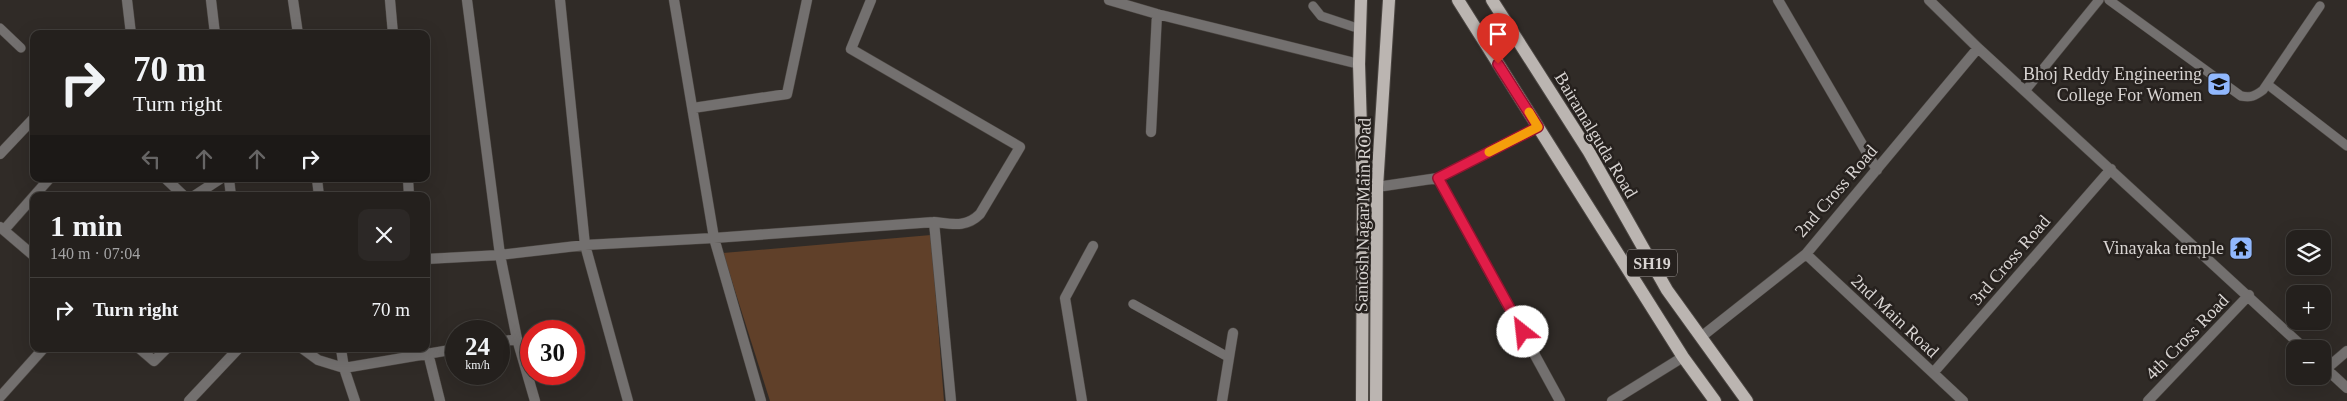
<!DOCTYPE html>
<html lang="en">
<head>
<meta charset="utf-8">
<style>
	body { margin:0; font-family:Georgia,serif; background:#2c2826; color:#f1f3f6; height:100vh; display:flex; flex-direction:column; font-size:19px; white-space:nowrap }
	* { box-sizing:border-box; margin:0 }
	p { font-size:16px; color:#a3a3a4 }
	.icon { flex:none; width:28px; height:28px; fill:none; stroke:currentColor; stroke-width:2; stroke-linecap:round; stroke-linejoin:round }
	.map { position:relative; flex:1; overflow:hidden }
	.panel { position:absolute; left:30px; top:192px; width:400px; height:160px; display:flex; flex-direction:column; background:#24201d; border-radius:10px; box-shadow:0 5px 20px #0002,0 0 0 1px #413e3b }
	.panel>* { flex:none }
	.hud { position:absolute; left:30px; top:30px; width:400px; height:152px; border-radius:10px; box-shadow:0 5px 20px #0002,0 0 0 1px #413e3b; background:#24201d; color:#f1f3f6; overflow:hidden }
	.fabs { position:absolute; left:2286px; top:230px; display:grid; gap:10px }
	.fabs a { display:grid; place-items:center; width:45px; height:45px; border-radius:10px; background:#24201d; box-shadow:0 5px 20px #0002,0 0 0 1px #413e3b; font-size:25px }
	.speed { position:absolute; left:445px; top:320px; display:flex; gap:10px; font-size:25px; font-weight:700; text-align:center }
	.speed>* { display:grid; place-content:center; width:65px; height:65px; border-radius:50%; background:#24201d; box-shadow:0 5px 20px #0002,0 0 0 1px #413e3b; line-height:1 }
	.speed small { font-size:12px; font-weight:400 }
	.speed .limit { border:8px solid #d22; background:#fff; color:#111 }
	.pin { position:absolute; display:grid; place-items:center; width:42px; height:42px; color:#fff; margin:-51px -21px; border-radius:50% 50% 50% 0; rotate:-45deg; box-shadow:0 0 5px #0007 }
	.pin .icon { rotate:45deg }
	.me { position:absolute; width:55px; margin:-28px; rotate:331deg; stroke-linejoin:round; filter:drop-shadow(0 0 4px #0008) }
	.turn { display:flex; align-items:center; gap:18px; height:105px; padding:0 20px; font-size:22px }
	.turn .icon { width:65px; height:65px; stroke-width:2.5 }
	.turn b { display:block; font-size:35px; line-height:42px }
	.lanes { display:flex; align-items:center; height:48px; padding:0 20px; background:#0003; justify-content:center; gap:25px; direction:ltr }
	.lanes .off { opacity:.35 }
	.round { display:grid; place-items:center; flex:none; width:52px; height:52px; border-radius:10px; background:#2c2826 }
	.overview { display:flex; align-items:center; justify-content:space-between; height:85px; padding:0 20px }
	h1 { font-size:30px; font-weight:700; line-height:38px }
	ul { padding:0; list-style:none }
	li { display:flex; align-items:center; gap:15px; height:65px; padding:0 20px; border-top:1px solid #413e3b }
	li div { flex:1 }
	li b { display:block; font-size:19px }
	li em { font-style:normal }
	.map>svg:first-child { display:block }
</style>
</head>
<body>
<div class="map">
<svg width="2347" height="401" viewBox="0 0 2347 401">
	<rect width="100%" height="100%" fill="#302b27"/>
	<path fill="#604029" d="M931 235 944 401H770L723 253Z"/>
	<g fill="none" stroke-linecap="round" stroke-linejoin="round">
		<g stroke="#4b4642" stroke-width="10">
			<path id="service" d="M2109 0 2241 96C2251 98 2255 96 2263 90L2320 6
				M1313 6 1321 16 1360 29
				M0 28 21 48
				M2267 84 2347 146
				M2025 91 2099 0
				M1133 304 1228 357"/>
		</g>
		<g stroke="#4b4642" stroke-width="11">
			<path id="minor" d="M127 0 131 34
				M211 0 215 34
				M293 0 298 34
				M390 0 393 34
				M467 0 500 255 517 339 535 401
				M560 0 585 245 628 401
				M674 0 714 238 761 401
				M1109 0 1157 14 1359 64
				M1778 0 1877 170
				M1929 0 1978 48 2305 349
				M693 108 787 94 807 0
				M1151 132 1157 14
				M0 154 34 118
				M1438 178 1560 401
				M166 179 184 196
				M229 179 231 196
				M317 179 319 196
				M408 179 409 196
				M1377 187 1438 178 1538 127
				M194 196 220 179
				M934 222 951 401
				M0 227 34 256
				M4 230 49 179
				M1806 254 1963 401
				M426 259 500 255 585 245 714 238 934 222C952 224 966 228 980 214L1020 147 851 49 871 0
				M1701 337 1806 254 1978 48
				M499 342 517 339
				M140 349 154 361 166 349
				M303 349 318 360 344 368 456 349
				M341 349 344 368 355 401
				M428 353 440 401
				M2322 365 2347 388
				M2326 369 2347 351
				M1933 373 2111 169
				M0 397 43 349
				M189 401 238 349
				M1082 401 1065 298 1093 246
				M1222 401 1233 333
				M1612 401 1683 357
				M2148 401 2249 295"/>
		</g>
		<g stroke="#4b4642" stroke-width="14">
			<path id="primary" d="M1361 0 1359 64 1363 191 1362 401
				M1458 0 1683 357 1715 401
				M1492 0 1589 152 1667 290 1747 401
				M1376 401 1377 187 1389 0"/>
		</g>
		<use href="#service" stroke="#73706f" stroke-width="9"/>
		<use href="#minor" stroke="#73706f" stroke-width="10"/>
		<use href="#primary" stroke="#bbb5b1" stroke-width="12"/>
	</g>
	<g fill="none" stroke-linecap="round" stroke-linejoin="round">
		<g stroke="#92132f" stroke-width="12">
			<path id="route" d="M1498 64 1538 127 1438 178 1523 332"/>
		</g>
		<use href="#route" stroke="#e11d48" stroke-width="9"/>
		<path stroke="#f59e0b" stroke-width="9" d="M1489 152 1538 127 1529 112"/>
	</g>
	<defs>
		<g id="university-square" transform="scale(1.25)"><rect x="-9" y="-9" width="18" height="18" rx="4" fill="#91b8fd" stroke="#26211e"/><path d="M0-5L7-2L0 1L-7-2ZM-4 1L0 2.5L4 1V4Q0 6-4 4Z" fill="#111"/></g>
		<g id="temple-square" transform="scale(1.25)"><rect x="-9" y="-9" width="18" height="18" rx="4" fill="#91b8fd" stroke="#26211e"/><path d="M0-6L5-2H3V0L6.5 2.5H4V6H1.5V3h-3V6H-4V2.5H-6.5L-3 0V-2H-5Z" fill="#111"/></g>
	</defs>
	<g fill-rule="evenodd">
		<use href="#university-square" x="2219" y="84"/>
		<use href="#temple-square" x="2241" y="248"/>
	</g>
	<g text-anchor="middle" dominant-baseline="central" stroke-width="5" stroke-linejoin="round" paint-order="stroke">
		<rect fill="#26211e" stroke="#a39e9c" stroke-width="1" x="1627" y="249.5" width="50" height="27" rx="4"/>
		<g font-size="16" font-weight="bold" fill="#d8d4d2">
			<text x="1652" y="263">SH19</text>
		</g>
		<g font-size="18" fill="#d8d4d2" stroke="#26211e" text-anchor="end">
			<text x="2202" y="74">Bhoj Reddy Engineering<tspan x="2202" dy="21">College For Women</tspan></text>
			<text x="2224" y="248">Vinayaka temple</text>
		</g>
		<g font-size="18" fill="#d8d4d2" stroke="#26211e">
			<text transform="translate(1596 135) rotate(59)">Bairamalguda Road</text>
			<text transform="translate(1836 191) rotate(-49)">2nd Cross Road</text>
			<text transform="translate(1363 215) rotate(-89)">Santosh Nagar Main ROad</text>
			<text transform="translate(2010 260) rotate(-49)">3rd Cross Road</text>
			<text transform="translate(1895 316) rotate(43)">2nd Main Road</text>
			<text transform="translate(2187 337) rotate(-46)">4th Cross Road</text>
		</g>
	</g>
</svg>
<div class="fabs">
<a><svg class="icon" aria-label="layers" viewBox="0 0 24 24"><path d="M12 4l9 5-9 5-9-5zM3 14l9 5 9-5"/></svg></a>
<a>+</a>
<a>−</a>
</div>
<div class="speed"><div>24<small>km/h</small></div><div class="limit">30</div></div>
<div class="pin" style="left:1498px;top:64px;background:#d93025"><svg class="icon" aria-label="arrive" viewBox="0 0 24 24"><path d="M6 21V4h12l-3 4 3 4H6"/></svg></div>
<svg class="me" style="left:1523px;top:332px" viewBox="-20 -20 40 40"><circle r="19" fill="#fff"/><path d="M0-13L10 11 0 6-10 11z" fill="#e11d48"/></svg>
<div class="hud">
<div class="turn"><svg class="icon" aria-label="right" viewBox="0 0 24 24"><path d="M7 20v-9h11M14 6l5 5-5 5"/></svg><div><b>70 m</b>Turn right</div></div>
<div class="lanes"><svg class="icon off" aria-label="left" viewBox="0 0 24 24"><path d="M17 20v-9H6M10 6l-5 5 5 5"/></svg><svg class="icon off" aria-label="ahead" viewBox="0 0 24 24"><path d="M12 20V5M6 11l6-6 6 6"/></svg><svg class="icon off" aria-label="ahead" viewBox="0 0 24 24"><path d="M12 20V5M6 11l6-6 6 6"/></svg><svg class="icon" aria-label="right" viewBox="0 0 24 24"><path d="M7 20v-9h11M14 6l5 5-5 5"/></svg></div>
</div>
<section class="panel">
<div class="overview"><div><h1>1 min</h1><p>140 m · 07:04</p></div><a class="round"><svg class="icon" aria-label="close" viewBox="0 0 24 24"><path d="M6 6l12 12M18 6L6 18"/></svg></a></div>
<ul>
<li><svg class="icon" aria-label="right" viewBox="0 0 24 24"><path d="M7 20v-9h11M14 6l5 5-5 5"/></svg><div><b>Turn right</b></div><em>70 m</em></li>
</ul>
</section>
</div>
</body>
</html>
